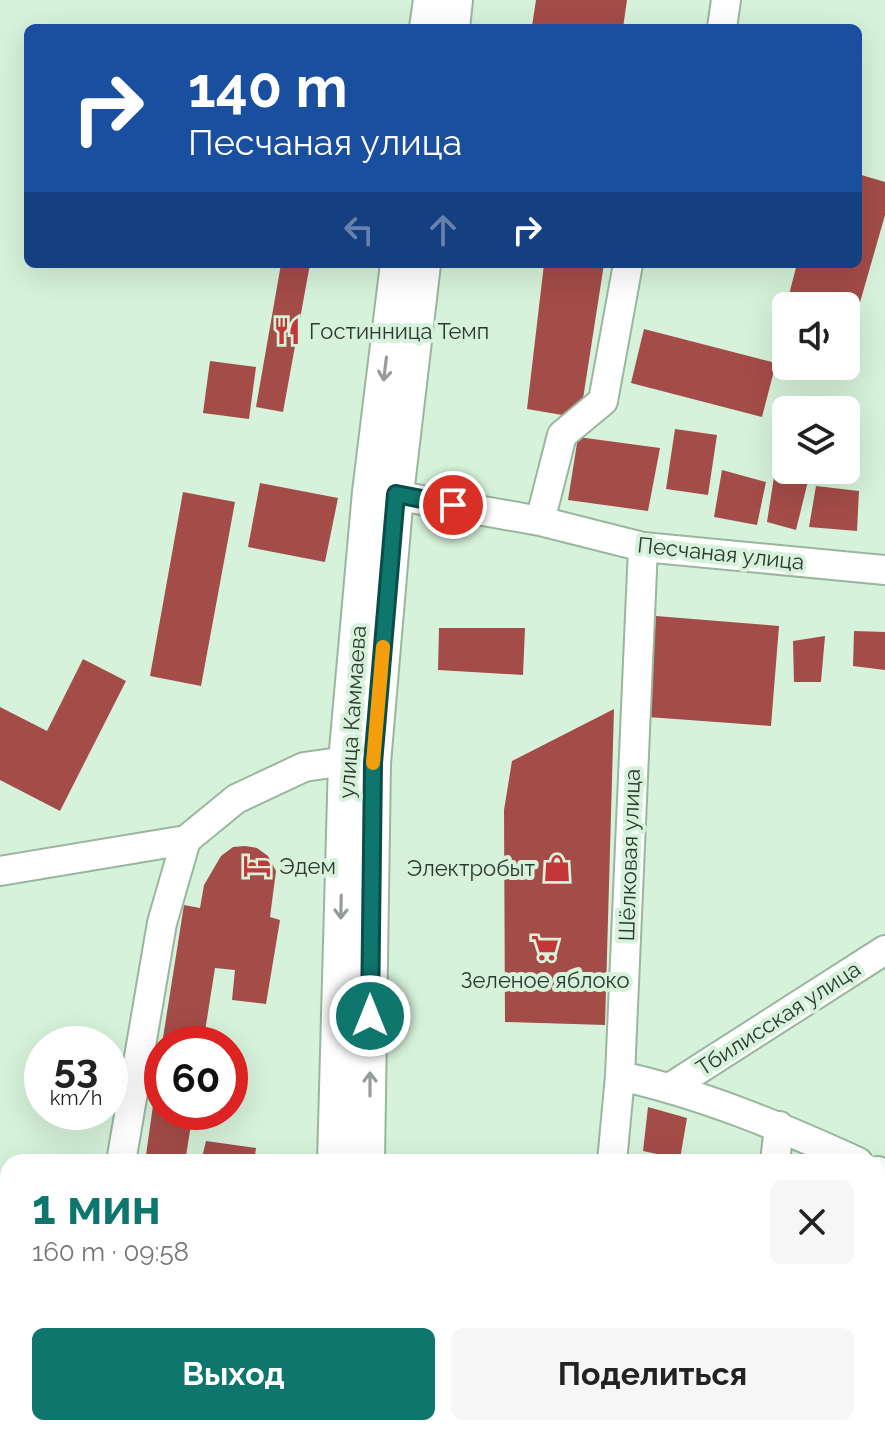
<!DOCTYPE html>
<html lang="ru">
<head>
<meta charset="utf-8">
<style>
	body { margin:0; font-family:Raleway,sans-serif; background:#f6f6f6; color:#222; height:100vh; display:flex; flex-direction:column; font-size:30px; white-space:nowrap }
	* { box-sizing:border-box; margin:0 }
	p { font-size:26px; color:#767676 }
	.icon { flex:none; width:44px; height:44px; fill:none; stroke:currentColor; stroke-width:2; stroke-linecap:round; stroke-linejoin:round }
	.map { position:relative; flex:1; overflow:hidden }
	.sheet { position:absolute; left:0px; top:1154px; width:886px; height:282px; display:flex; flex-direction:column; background:#fff; border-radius:24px 24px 0 0; box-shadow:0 8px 32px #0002 }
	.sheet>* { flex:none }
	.guide { position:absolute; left:24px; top:24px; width:838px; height:244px; border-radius:12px; box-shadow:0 8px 32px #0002; background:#1a4fa0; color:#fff; overflow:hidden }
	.buttons { position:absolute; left:772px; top:292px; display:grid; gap:16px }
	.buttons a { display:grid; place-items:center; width:88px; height:88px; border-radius:12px; background:#fff; box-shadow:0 8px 32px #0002; font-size:40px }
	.speed { position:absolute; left:24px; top:1026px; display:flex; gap:16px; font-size:40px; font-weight:700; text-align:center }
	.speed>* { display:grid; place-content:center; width:104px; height:104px; border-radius:50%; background:#fff; box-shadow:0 8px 32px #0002; line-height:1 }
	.speed small { font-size:20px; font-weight:400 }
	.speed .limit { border:12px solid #d22; background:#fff; color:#111 }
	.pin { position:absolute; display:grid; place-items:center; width:68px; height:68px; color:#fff; margin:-34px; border:4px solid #fff; border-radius:50%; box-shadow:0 2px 8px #0007 }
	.me { position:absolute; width:88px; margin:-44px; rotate:0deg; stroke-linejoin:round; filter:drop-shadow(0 0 6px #0008) }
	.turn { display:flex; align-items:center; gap:28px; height:168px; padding:0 32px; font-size:36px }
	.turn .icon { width:104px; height:104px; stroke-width:2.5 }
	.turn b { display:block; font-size:56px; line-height:68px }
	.lanes { display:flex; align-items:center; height:76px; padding:0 32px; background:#0003; justify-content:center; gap:40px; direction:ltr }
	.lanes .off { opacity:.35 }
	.round { display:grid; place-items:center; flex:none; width:84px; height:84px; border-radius:12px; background:#f6f6f6 }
	.overview { display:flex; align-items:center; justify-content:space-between; height:136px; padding:0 32px }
	h1 { font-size:48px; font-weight:700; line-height:60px; color:#0f766e }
	.button { display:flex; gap:16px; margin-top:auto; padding:16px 32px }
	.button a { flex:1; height:92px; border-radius:12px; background:#0f766e; color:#fff; font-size:32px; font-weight:700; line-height:92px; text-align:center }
	.button a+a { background:#f6f6f6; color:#222 }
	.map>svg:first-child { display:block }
</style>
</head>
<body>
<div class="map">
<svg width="885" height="1435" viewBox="0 0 885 1435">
	<rect width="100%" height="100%" fill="#d6f2da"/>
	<path fill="#a44c48" d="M536 0H627L623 28 532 26Z
		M858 174 885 182V215L847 348 846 306H786L797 264H858Z
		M281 264H310L283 412 256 407Z
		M544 264H604L580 418 527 409Z
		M644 329 776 363 762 417 631 383Z
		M210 361 256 367 249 419 203 413Z
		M675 429 717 435 708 495 666 489Z
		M578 437 660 448 648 511 568 500Z
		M722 470 766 482 757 525 714 517Z
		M774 477 808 481 796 530 767 522Z
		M260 483 338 498 325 562 248 547Z
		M816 486 859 491 857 531 809 527Z
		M183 492 235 502 201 686 150 676Z
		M656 616 779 626 771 726 648 717Z
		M439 628H525L523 675 438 670Z
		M854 631 885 632V670L853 666Z
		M825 636 821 682H794L793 641Z
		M83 659 126 681 60 811 0 780V707L47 731Z
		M614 709 605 1025 505 1022 504 810 512 761Z
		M245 846 257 848 268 856 276 871 270 917 280 920 266 1004 232 1000 235 970 215 968 203 1044H162L184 905 200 908 204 885 221 856 233 847Z
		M160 1056 162 1112H193L185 1162H145Z
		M648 1107 687 1118 680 1159 643 1151Z
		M206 1141 256 1148 254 1162H201Z
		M878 1193 885 1196V1263L878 1261Z
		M0 1215 8 1216V1257L0 1256Z
		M878 1297H885V1373H878Z
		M8 1363V1427L0 1434V1371Z
		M405 1428H509L508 1435H405Z
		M637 1428H727L726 1435H636Z
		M804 1428H875L874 1435H803Z"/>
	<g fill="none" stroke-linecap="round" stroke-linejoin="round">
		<g stroke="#9ab69f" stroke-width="32">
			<path id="minor" d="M722 28 726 0
				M377 492 540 521 643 547 885 570
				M540 521 562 435 603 401 628 264
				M0 871 186 840
				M620 1076C703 1094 781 1127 858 1162
				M671 1087 885 950
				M121 1162 162 923 186 840 236 799 304 767 346 761 366 762
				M612 1162 620 1076 643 547
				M775 1162 779 1126
				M878 1171 885 1174
				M878 1279 885 1281
				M30 1428 37 1435
				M214 1435 216 1428
				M590 1435 591 1428
				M767 1435 768 1428"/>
		</g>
		<g stroke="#9ab69f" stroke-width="38">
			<path id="major" d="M427 28 431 0
				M452 28 455 0
				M335 1162 346 761 370 492 398 264
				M367 1162 373 763 396 494 423 264
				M328 1435 329 1428
				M355 1435 356 1428"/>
		</g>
		<use href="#minor" stroke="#fff" stroke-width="28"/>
		<use href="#major" stroke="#fff" stroke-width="34"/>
	</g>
	<defs><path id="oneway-shaft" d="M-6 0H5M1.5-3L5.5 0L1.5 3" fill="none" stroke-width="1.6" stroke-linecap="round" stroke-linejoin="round" transform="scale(2)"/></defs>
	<g stroke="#969c97">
		<use href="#oneway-shaft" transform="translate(385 369) rotate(97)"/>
		<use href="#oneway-shaft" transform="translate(341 907) rotate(91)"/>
		<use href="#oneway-shaft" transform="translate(370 1084) rotate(-90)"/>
	</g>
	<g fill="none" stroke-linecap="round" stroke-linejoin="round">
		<g stroke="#0a4d48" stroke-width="20">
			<path id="route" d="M370 1016 373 763 396 494 453 505"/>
		</g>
		<use href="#route" stroke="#0f766e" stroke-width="14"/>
		<path stroke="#f59e0b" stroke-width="14" d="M373 763 383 647"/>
	</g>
	<defs>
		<g id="restaurant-bare" transform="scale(2.16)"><path d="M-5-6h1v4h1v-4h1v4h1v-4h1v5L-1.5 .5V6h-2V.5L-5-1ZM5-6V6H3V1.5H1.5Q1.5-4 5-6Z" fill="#c53638" stroke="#d6f2da" stroke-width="2.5" paint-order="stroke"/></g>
		<g id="hotel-bare" transform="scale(2.16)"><path d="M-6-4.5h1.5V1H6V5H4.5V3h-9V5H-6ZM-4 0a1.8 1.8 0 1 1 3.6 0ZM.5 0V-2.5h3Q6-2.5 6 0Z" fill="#c53638" stroke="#d6f2da" stroke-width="2.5" paint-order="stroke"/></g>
		<g id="shop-bare" transform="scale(2.16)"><path d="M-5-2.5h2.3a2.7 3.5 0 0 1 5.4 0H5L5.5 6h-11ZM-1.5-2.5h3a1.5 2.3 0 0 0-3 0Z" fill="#c53638" stroke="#d6f2da" stroke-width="2.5" paint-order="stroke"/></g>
		<g id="supermarket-bare" transform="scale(2.16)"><path d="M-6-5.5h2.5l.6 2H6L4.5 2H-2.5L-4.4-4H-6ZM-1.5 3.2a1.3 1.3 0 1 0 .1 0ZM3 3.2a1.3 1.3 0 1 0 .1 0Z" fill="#c53638" stroke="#d6f2da" stroke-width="2.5" paint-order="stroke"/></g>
	</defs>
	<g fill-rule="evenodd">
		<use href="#restaurant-bare" x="287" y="331"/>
		<use href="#hotel-bare" x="257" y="866"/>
		<use href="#shop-bare" x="557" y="868"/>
		<use href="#supermarket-bare" x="545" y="948"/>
	</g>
	<g text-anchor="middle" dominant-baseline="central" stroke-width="8" stroke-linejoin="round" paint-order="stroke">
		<g font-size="22" fill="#2d382f" stroke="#d6f2da" text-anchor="start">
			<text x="309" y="331">Гостинница Темп</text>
			<text x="279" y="866">Эдем</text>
			<text x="535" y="868" text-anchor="end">Электробыт</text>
			<text x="545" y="980" text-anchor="middle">Зеленое яблоко</text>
		</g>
		<g font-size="22" fill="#2d382f" stroke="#d6f2da">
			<text transform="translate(721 553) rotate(6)">Песчаная улица</text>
			<text transform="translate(352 712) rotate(-86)">улица Каммаева</text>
			<text transform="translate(629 855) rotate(-88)">Шёлковая улица</text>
			<text transform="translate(778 1018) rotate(-33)">Тбилисская улица</text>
		</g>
	</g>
</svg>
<div class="buttons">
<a><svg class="icon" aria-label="sound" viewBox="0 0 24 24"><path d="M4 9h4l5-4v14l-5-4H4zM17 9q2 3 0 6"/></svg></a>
<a><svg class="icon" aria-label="layers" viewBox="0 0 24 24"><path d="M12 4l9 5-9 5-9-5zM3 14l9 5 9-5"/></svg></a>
</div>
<div class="speed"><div>53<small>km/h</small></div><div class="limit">60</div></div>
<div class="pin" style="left:453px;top:505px;background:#d93025"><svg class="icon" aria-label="arrive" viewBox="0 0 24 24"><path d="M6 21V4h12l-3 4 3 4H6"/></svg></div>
<svg class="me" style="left:370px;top:1016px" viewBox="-20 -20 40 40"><circle r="17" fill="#0f766e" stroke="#fff" stroke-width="3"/><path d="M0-11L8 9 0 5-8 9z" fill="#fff"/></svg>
<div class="guide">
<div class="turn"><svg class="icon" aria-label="right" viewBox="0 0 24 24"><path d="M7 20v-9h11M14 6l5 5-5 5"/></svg><div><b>140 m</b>Песчаная улица</div></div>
<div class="lanes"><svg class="icon off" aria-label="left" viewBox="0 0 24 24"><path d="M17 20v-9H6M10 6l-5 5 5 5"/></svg><svg class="icon off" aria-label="ahead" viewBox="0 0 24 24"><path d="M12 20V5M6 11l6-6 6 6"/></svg><svg class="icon" aria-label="right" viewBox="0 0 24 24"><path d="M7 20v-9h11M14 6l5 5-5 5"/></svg></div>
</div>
<section class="sheet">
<div class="overview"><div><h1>1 мин</h1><p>160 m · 09:58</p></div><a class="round"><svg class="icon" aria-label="close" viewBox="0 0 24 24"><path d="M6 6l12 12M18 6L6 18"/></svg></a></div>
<div class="button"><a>Выход</a><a>Поделиться</a></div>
</section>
</div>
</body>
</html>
